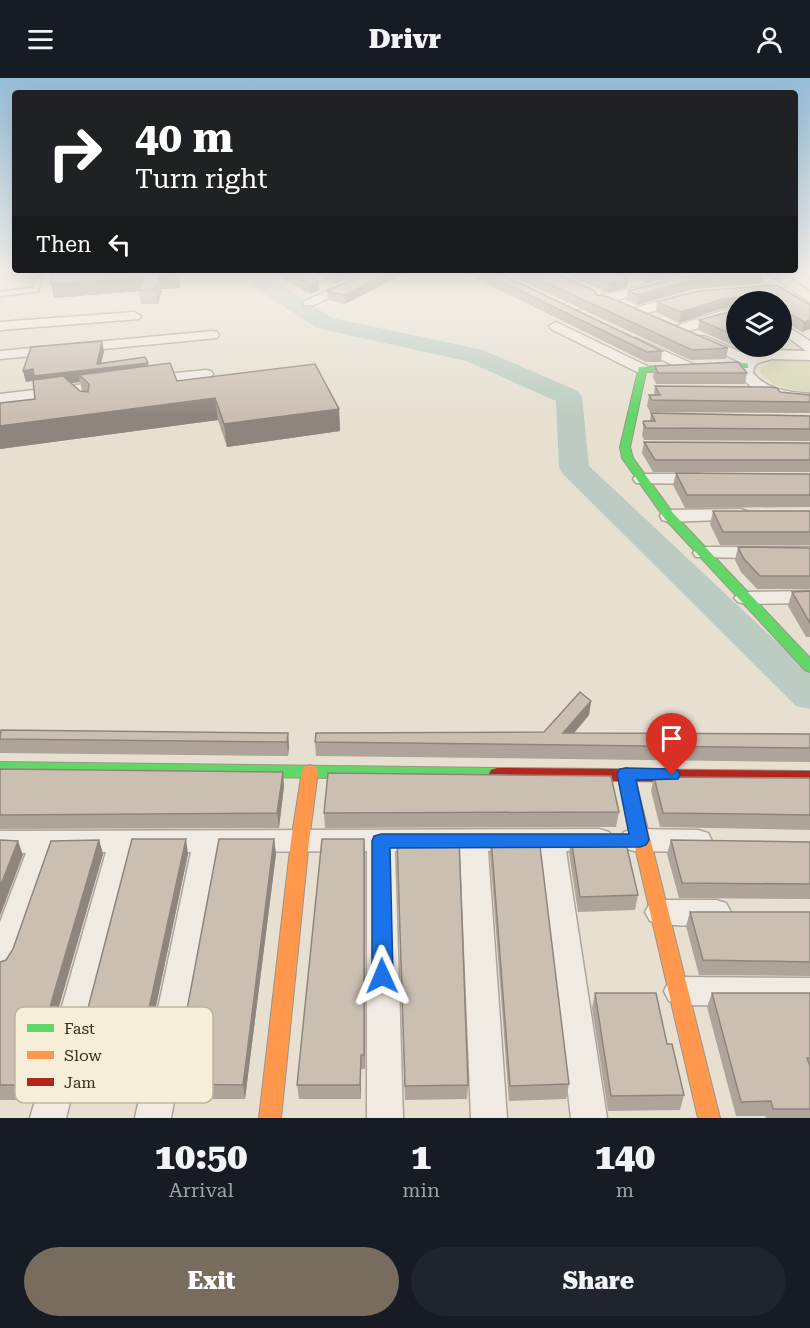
<!DOCTYPE html>
<html lang="en">
<head>
<meta charset="utf-8">
<style>
	body { margin:0; font-family:"Roboto Serif",serif; background:#20242c; color:#f1f3f6; height:100vh; display:flex; flex-direction:column; font-size:22px; white-space:nowrap }
	* { box-sizing:border-box; margin:0 }
	p { font-size:20px; color:#9ea1a6 }
	.icon { flex:none; width:33px; height:33px; fill:none; stroke:currentColor; stroke-width:2; stroke-linecap:round; stroke-linejoin:round }
	.map { position:relative; height:1040px; overflow:hidden }
	.details { display:flex; flex-direction:column; background:#171b24; flex:1 }
	.details>* { flex:none }
	.guide { position:absolute; left:12px; top:12px; width:786px; height:183px; border-radius:6px; box-shadow:0 6px 24px #0002; background:#202124; color:#fff; overflow:hidden }
	.tools { position:absolute; left:726px; top:213px; display:grid; gap:12px }
	.tools a { display:grid; place-items:center; width:66px; height:66px; border-radius:50%; background:#171b24; box-shadow:0 6px 24px #0002; font-size:30px }
	.pin { position:absolute; display:grid; place-items:center; width:51px; height:51px; color:#fff; margin:-62px -26px; border-radius:50% 50% 50% 0; rotate:-45deg; box-shadow:0 0 6px #0007 }
	.pin .icon { rotate:45deg }
	.me { position:absolute; width:66px; margin:-33px; rotate:359deg; stroke-linejoin:round; filter:drop-shadow(0 0 4px #0008) }
	.turn { display:flex; align-items:center; gap:21px; height:126px; padding:0 24px; font-size:27px }
	.turn .icon { width:78px; height:78px; stroke-width:2.5 }
	.turn b { display:block; font-size:42px; line-height:51px }
	.then { display:flex; align-items:center; height:57px; padding:0 24px; background:#0003; gap:12px; font-size:22px }
	.eta { display:flex; justify-content:space-evenly; align-items:center; height:102px; text-align:center }
	.eta b { font-size:36px; font-weight:800; line-height:42px }
	.primary-button { display:flex; gap:12px; margin-top:auto; padding:12px 24px }
	.primary-button a { flex:1; height:69px; border-radius:36px; background:#786c5e; color:#fff; font-size:24px; font-weight:800; line-height:69px; text-align:center }
	.primary-button a+a { background:#20242c; color:#f1f3f6 }
	header { display:flex; justify-content:space-between; align-items:center; height:78px; padding:0 24px; background:#171b24; font-size:27px; font-weight:800 }
	.map>svg:first-child { display:block }
</style>
</head>
<body>
<header><svg class="icon" aria-label="menu" viewBox="0 0 24 24"><path d="M4 6h16M4 12h16M4 18h16"/></svg>Drivr<svg class="icon" aria-label="person" viewBox="0 0 24 24"><circle cx="12" cy="8" r="4"/><path d="M4 21q1-7 8-7t8 7"/></svg></header>
<div class="map">
<svg width="810" height="1040" viewBox="0 0 810 1040">
	<rect width="100%" height="100%" fill="#e7e0d1"/>
	<path fill="#d6d7b3" d="M796 281 810 283V315L774 307 761 296 760 292C769 281 783 281 796 281Z"/>
	<g fill="none" stroke-linecap="round" stroke-linejoin="round">
		<path fill="#bcccc2" fill-rule="evenodd" d="M236 192H258L332 240 483 272 578 313 582 319 589 388 810 595V631L796 628 563 396 559 390 556 323 466 283 317 250 254 209Z"/>
		<g stroke="#ada599" stroke-width="4">
			<path id="lane" d="M38 199 41 201 38 213 0 218V214L33 210 35 201Z"/>
		</g>
		<g stroke="#ada599" stroke-width="3">
			<path id="street" d="M372 192H391L314 227H304L303 224Z
				M746 192H760L810 226V236Z
				M781 192H795L810 202V212Z
				M653 205 659 209 657 212 565 234 558 230 560 227Z
				M682 217 687 218 688 221 687 224 636 238 629 234 631 231Z
				M736 231V239L678 256 671 252 673 249 721 233Z
				M134 234 141 238 139 241 0 252V244Z
				M556 244 647 288 649 291 642 295 637 294 551 251 549 248Z
				M782 245 810 263V282L772 281 758 285 754 289 753 295C767 312 789 314 810 316V326C783 323 755 319 738 295L742 285 694 262 701 258 706 259 750 278 772 272 806 273 782 255Z
				M212 253 217 254 219 257 217 260 0 281V273Z
				M636 260 695 287 697 290 690 294 685 293 631 267 629 264 631 261Z
				M206 292 211 293 213 296 211 299 147 308 139 303 147 298Z
				M110 303 118 308 115 311 0 326V316Z
				M642 396H701L707 397 710 401 707 405 701 406 636 405 633 401 636 397Z
				M740 431 747 433 749 437 747 441 669 444 662 442 660 438 662 434 669 432Z
				M703 469H810V481L696 479 693 475 696 471Z
				M810 513V525L745 526 738 524 734 520 738 516 745 514Z
				M599 751 609 754 613 762 609 770 599 773H566L607 1040H571L539 773H488L507 1040H471L460 773H395L403 1040H367V773L219 774 171 1040H135L191 774H134L66 1040H30L106 774 54 775 16 885 11 895 0 898V844L26 775H0V753Z
				M634 751 698 752 708 755 712 763 708 771 698 774 634 773 624 770 620 762 624 754Z
				M660 822H716L726 825 731 834 726 843C707 849 669 849 650 843L645 834 650 825Z
				M680 899 810 900V928L680 927 669 923 664 913 669 903Z"/>
		</g>
		<g stroke="#9c958a" stroke-width="2">
			<path id="fast" d="M745 285 748 286V290L646 294 630 369 633 380 673 435 810 580V594L805 592 665 441 622 380 620 369 639 289Z
				M0 684 497 690 503 692 505 696 503 700 497 702 0 696Z"/>
		</g>
		<g stroke="#9c958a" stroke-width="2">
			<path id="slow" d="M310 687 316 689 318 693 309 763 281 1040H259L291 763 302 693 304 689Z
				M626 690 632 692 634 696 720 1040H698L618 696 620 692Z"/>
		</g>
		<g stroke="#9c958a" stroke-width="2">
			<path id="jam" d="M497 690 810 693V705L497 702 491 700 489 696 491 692Z"/>
		</g>
		<use href="#lane" fill="#efebe3" fill-rule="evenodd"/>
		<use href="#street" fill="#efebe3" fill-rule="evenodd"/>
		<use href="#fast" fill="#63d668" fill-rule="evenodd"/>
		<use href="#slow" fill="#ff974d" fill-rule="evenodd"/>
		<use href="#jam" fill="#b3261e" fill-rule="evenodd"/>
	</g>
	<path fill="#afa499" fill-rule="evenodd" d="M271 192H300L319 203V212L310 216 282 200V198Z
		M309 192H366L334 206Z
		M376 192H424L403 196 345 226 328 222 327 213Z
		M459 192H477L662 273 661 284H646Z
		M499 192H549L597 217 728 270 726 281 690 282Z
		M556 192H610L629 200 627 209 608 215Z
		M617 192H734L677 197 647 205Z
		M179 196 180 210 162 211 158 226H141L139 213 54 220Z
		M764 196 762 205 694 211 637 227 626 222 628 213Z
		M777 207 810 227V251L802 254 783 243 782 253V224H736V229L720 231 679 245 656 234 657 224 698 213Z
		M736 232V268H760V272L750 275 698 252 699 242Z
		M104 273 101 285H148V288L177 303 339 331 340 353 227 369 218 342 0 371V325L35 321 33 303 26 304 23 293ZM80 304 82 313H80L71 305Z
		M655 288 747 295 745 306H656L653 299Z
		M655 308 780 314 810 317V335L650 334 647 328 649 317H654Z
		M651 335 810 338V363L644 362 642 357 644 343H650Z
		M644 364 810 365V394H653L642 375Z
		M676 395 810 396V429L685 430 673 407Z
		M713 433H810V467H720L710 446Z
		M738 469 810 470V511H757L741 494 735 482Z
		M810 513V559H806L788 528 792 514Z
		M591 623 589 637 574 655 810 670V684L316 678 315 664 544 654Z
		M0 653 288 655 289 669 288 678 0 675Z
		M0 691 284 708 279 750 0 751Z
		M654 699 810 700V752L660 749 651 713Z
		M619 734 616 749 325 750 324 735Z
		M491 760 569 1006 566 1021 509 1023 490 775Z
		M571 760 638 817 635 832 578 834 569 775Z
		M274 761 276 776 245 1021H177L173 1006Z
		M99 762 103 776 32 1022H0V884L6 882Z
		M671 762 810 764V821L679 820 667 776Z
		M397 775 468 1007 467 1021 405 1022Z
		M188 776 136 1023 73 1022 68 1007Z
		M365 776V991H361V1021H299L297 1007Z
		M690 834H810V898L699 897 686 848Z
		M595 915 667 966 684 1017 680 1032 608 1033 592 930Z
		M712 915H810V1040H766L765 1038H736L707 929Z"/>
	<path fill="#8e867d" d="M345 192H366L334 206V196Z
		M394 192H424L403 196 345 226 344 217Z
		M662 192H734L677 197 647 205 648 196Z
		M179 196 180 210 162 211 158 226 155 211 160 197Z
		M764 196 762 205 694 211 637 227 638 217 696 201Z
		M143 199 139 213 54 220 51 206Z
		M629 200 627 209 608 215 609 205Z
		M319 203V212L310 216V206Z
		M739 219V224H736V229L720 231 679 245 681 234 722 221Z
		M810 242V251L802 254 804 244Z
		M102 263 104 273 100 291 148 285 149 296 79 297 80 304 36 310 35 302 26 304 23 293Z
		M751 268H760V272L750 275Z
		M215 320 218 342 0 371V348Z
		M339 331 340 353 227 369 224 346Z
		M591 623 589 637 564 667 563 655Z
		M288 655 289 669 288 678 287 664Z
		M283 694 284 708 279 750 277 735Z
		M186 761 188 776 136 1023 132 1008Z
		M274 761 276 776 245 1021 243 1007Z
		M364 761 365 776V991L364 977Z
		M99 762 103 776 32 1022 27 1007Z
		M18 763 23 777 0 838V809Z
		M361 977V1021L360 1007Z"/>
	<path fill="#cbbfb2" stroke="#8e867d" stroke-width="1.5" d="M52 192H178L179 196 160 197 155 211 139 212 143 199 51 206Z
		M283 192H300L319 203 310 206Z
		M325 192H345L334 196Z
		M376 192H394L344 217 327 213Z
		M477 192H492L662 273 647 274Z
		M519 192H549L595 213 597 217 606 218 728 270 692 272Z
		M577 192H610L629 200 609 205Z
		M640 192H662L648 196Z
		M756 192H759L764 196 696 201 638 217 628 213 679 200Z
		M777 207 810 227V242L804 244 785 233 782 235 783 246 782 247V224H739V219L722 221 681 234 657 224 698 213Z
		M736 232V258L699 242Z
		M102 263 97 286 145 279 148 285 34 298 33 291 23 293 31 269Z
		M738 284 747 295H658L655 288Z
		M170 285 177 303 315 286 339 331 224 346 215 320 0 348V325L35 321 33 302 63 298 80 313 88 314 89 306 79 297Z
		M655 308 769 309 777 310 780 314 810 317V324L652 322 649 317H660Z
		M651 335 810 338V351L646 350 643 345 644 343H655Z
		M644 364 810 365V382H655Z
		M676 395 810 396V417H687Z
		M713 433H810V454H723Z
		M738 469 810 470V498H760L744 481Z
		M810 513V545L792 514Z
		M580 614 591 623 563 655 810 656V670L315 664 316 655 544 654Z
		M1 652 288 655 287 664 0 661Z
		M0 691 283 694 277 735 0 737Z
		M328 695 611 698 619 734 324 735Z
		M654 699 810 700V737L663 735Z
		M397 760H459L468 1007 405 1008Z
		M491 760H539L569 1006 510 1008Z
		M571 760 625 761 638 817 580 819Z
		M132 761H186L132 1008 68 1007Z
		M219 761H274L243 1007 173 1006Z
		M322 761H364V977H361L360 1007H297Z
		M0 762 18 763 0 809Z
		M99 762 27 1007H0V884L6 882 13 871 51 763Z
		M671 762 810 764V806L682 805Z
		M690 834H810V884L703 882Z
		M595 915H656L667 966H672L684 1017 611 1018Z
		M712 915H810V980H807L810 988V1031H773L771 1023 741 1024Z"/>
	<linearGradient id="sky" x2="0" y2="1"><stop stop-color="#96bed9"/><stop offset="0.57" stop-color="#f4f1ea"/><stop offset="1" stop-color="#f4f1ea" stop-opacity="0"/></linearGradient>
	<rect width="810" height="337" fill="url(#sky)"/>
	<path fill="#1a73e8" stroke="#114b97" stroke-width="1.5" d="M626 690 672 691 678 692 680 697 678 701 636 702 649 762 646 767 640 769 390 770 393 898 390 904 382 907 375 904 372 898V763L374 758 381 756H629L617 696 620 691Z"/>
	<rect x="15" y="929" width="198" height="96" rx="9" fill="#f7eed8" stroke="#bfb4a1" stroke-width="1.5"/>
	<rect x="27" y="946" width="27" height="8" fill="#63d668"/>
	<rect x="27" y="973" width="27" height="8" fill="#ff974d"/>
	<rect x="27" y="1000" width="27" height="8" fill="#b3261e"/>
	<g font-size="16" fill="#3d2e20">
		<text x="64" y="956">Fast</text>
		<text x="64" y="983">Slow</text>
		<text x="64" y="1010">Jam</text>
	</g>
</svg>
<div class="tools">
<a><svg class="icon" aria-label="layers" viewBox="0 0 24 24"><path d="M12 4l9 5-9 5-9-5zM3 14l9 5 9-5"/></svg></a>
</div>
<div class="pin" style="left:672px;top:697px;background:#d93025"><svg class="icon" aria-label="arrive" viewBox="0 0 24 24"><path d="M6 21V4h12l-3 4 3 4H6"/></svg></div>
<svg class="me" style="left:382px;top:898px" viewBox="-20 -20 40 40"><path d="M0-17L14 15 0 8-14 15z" fill="#1a73e8" stroke="#fff" stroke-width="4"/></svg>
<div class="guide">
<div class="turn"><svg class="icon" aria-label="right" viewBox="0 0 24 24"><path d="M7 20v-9h11M14 6l5 5-5 5"/></svg><div><b>40 m</b>Turn right</div></div>
<div class="then">Then<svg class="icon" aria-label="left" viewBox="0 0 24 24"><path d="M17 20v-9H6M10 6l-5 5 5 5"/></svg></div>
</div>
</div>
<section class="details">
<div class="eta">
<div><b>10:50</b><p>Arrival</p></div>
<div><b>1</b><p>min</p></div>
<div><b>140</b><p>m</p></div>
</div>
<div class="primary-button"><a>Exit</a><a>Share</a></div>
</section>
</body>
</html>
